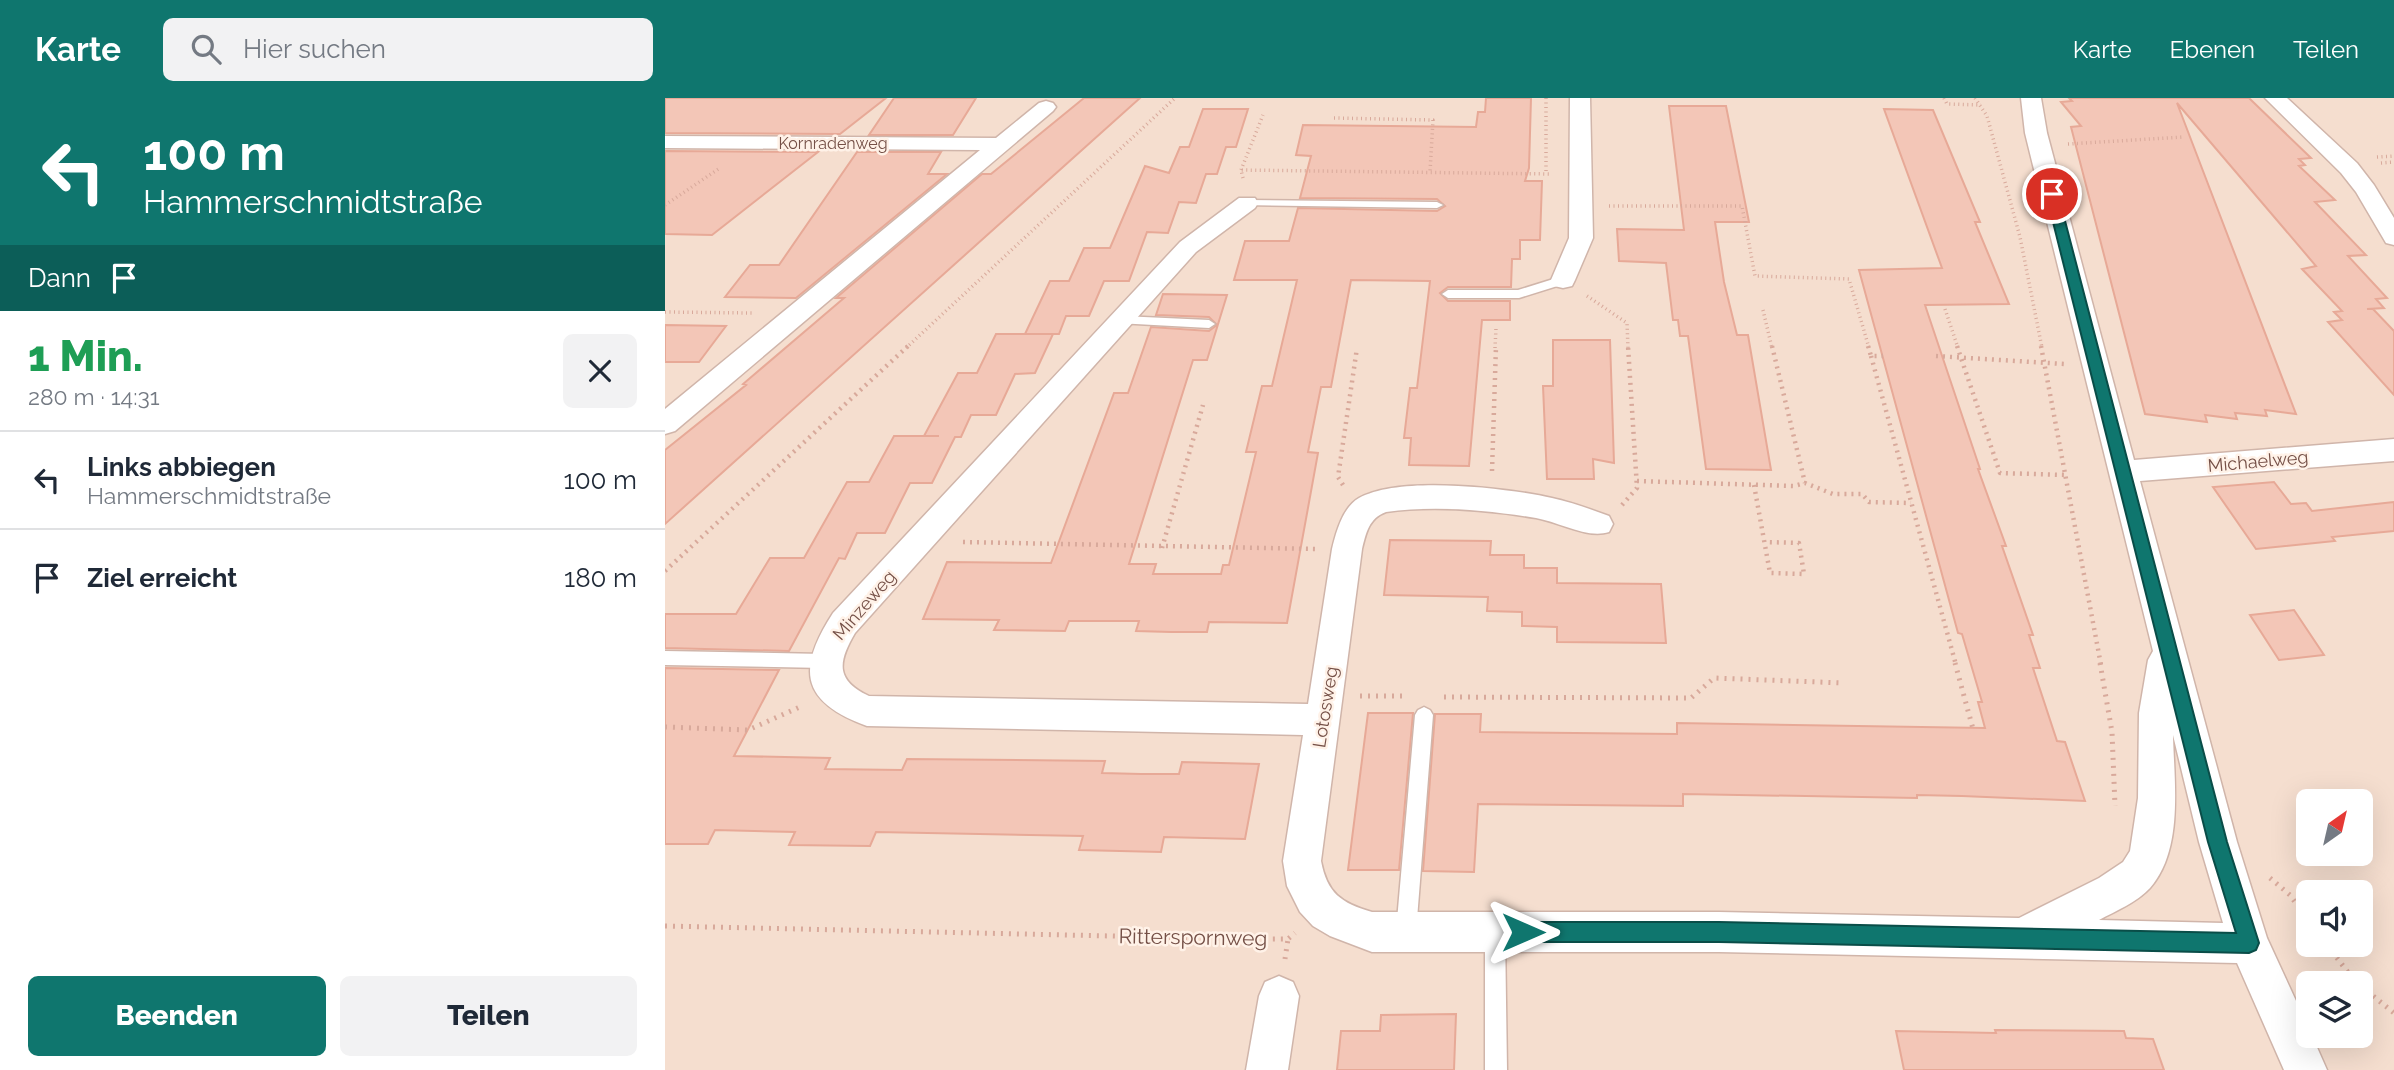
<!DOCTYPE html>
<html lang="de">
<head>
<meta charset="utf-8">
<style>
	body { margin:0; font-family:Raleway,sans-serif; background:#f2f2f3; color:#1f2937; height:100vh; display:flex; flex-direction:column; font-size:26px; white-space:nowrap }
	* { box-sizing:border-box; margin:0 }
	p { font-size:23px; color:#747a83 }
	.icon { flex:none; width:38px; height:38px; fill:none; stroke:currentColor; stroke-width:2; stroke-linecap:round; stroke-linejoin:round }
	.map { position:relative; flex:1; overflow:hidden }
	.panel { display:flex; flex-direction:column; background:#fff; width:665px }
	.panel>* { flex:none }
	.top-card { background:#0f766e; color:#fff; overflow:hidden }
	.needle { width:46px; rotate:34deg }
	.buttons { position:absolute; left:1631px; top:691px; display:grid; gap:14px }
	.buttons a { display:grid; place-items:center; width:77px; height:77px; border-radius:10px; background:#fff; box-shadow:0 7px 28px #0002; font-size:35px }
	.pin { position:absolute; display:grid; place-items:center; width:60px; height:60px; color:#fff; margin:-30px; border:4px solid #fff; border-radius:50%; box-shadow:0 2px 7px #0007 }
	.me { position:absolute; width:77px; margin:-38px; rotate:90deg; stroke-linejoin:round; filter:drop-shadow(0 0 5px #0008) }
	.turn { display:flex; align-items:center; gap:24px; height:147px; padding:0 28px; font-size:32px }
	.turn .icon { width:91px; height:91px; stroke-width:2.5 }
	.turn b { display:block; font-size:49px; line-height:60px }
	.then { display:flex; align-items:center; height:66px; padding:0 28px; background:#0003; gap:14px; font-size:26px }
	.round { display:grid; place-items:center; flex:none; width:74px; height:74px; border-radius:10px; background:#f2f2f3 }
	.headline { display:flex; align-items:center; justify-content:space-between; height:119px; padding:0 28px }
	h1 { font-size:42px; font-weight:800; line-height:52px; color:#1e9e55 }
	.cta { display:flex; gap:14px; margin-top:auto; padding:14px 28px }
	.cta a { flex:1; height:80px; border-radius:10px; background:#0f766e; color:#fff; font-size:28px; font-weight:800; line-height:80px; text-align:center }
	.cta a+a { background:#f2f2f3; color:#1f2937 }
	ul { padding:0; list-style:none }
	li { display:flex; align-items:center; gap:21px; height:98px; padding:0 28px; border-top:2px solid #e0e1e3 }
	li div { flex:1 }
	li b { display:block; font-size:26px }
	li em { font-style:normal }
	header { display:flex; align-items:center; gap:42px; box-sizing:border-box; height:98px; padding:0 35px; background:#0f766e; color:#fff }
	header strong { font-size:33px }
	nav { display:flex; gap:38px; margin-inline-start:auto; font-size:24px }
	.search { width:490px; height:63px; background:#f2f2f3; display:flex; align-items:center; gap:18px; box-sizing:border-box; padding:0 24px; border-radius:10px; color:#747a83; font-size:26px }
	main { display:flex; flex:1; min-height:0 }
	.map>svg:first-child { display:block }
</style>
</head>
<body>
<header>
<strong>Karte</strong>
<div class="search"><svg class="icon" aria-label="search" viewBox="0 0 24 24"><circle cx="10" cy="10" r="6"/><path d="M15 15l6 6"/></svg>Hier suchen</div>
<nav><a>Karte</a><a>Ebenen</a><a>Teilen</a></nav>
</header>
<main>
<section class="panel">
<div class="top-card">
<div class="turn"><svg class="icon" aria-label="left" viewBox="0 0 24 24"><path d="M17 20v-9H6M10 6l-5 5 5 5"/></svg><div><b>100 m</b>Hammerschmidtstraße</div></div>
<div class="then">Dann<svg class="icon" aria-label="arrive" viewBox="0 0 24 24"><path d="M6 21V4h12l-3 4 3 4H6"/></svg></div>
</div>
<div class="headline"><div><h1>1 Min.</h1><p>280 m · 14:31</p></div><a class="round"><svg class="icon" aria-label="close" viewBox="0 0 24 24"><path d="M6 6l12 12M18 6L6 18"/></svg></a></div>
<ul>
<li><svg class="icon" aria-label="left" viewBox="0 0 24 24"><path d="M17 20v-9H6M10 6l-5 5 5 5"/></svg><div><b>Links abbiegen</b><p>Hammerschmidtstraße</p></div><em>100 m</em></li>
<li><svg class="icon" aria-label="arrive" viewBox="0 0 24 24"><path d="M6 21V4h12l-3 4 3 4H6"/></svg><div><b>Ziel erreicht</b></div><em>180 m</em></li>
</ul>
<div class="cta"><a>Beenden</a><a>Teilen</a></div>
</section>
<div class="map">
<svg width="1729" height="972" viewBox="0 0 1729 972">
	<rect width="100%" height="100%" fill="#fdeee1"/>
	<path fill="#f5decf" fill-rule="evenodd" d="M0 0H1729V972H0ZM1643 704H1696V756H1643ZM1643 794H1696V847H1643ZM1643 886H1696V938H1643Z"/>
	<path fill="#f3c6b7" stroke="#e7a997" stroke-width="2" d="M0 0H221L175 36 0 35Z
		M229 0H311L288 37H204Z
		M419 0H475L0 426V352L81 287 78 286 179 200H171L317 76H326Z
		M821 0H866L864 70 860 83H877L875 142H855V161H847L846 189H783L775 195 783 203H845V222H817L804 368 744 367 746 340H739L745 290H752L765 183 686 182 666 289H656L643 354 653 355 622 525 544 524 542 534H506L471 533 474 523H404L400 533 329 532 334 522 258 521 282 464 386 465 449 295H463L486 229 544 233 552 227 544 219 491 217 498 196 562 197 542 262H528L464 466H491L488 476H556L558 467H564L591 354H581L597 288H607L632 182H569L580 143H624L633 110 772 113 780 108 772 101 635 100 646 58 631 57 638 27 811 29 813 14H820Z
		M1404 0H1584L1646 60 1634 61 1640 67 1634 68 1670 102 1650 104 1701 157 1683 158 1722 200 1711 201 1719 210 1702 211H1708L1729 233V297L1663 224 1677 222 1669 214 1677 213 1637 171 1651 168 1512 5 1631 316 1600 312 1602 318 1570 315 1572 321 1540 317 1542 324 1480 316 1406 29 1416 28 1396 4 1407 3Z
		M1004 8H1061L1084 124H1050L1059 184 1072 237H1083L1106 372 1041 371 1023 238H1015L1013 222H1008L1001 165 954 163 952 131 1019 132Z
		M538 11H583L571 49H561L552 76H541L531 105 514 104 503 135 482 134 464 183H439L424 218H401L394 236H360L385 183H404L419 150H445L480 68 504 75 515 49H524Z
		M1219 11 1268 12 1315 124H1310L1344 206 1260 207 1315 371H1313L1341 448H1337L1368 537H1364L1375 570H1368L1392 643 1400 644 1420 703 1297 698 1252 697V700L1018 696V708L813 706 809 774 758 773 770 616H816L815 634 1012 636V625L1320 630 1313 604H1317L1297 536 1293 535 1194 172 1277 170Z
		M0 53 153 54 47 137 0 136Z
		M192 54H276L263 76H282L131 200 60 199 85 167H114Z
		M0 227 61 228 34 264H0Z
		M331 236H388L370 275 350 276 331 317H306L296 339H290L267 385H245L220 435H192L180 461 174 460 124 553 0 550V516H71L105 460H139L182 384H204L229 338H274H259L293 275H312Z
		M888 242H945L949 365 928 361 929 381H882L878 288H888Z
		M1609 384 1626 406 1641 405 1647 413 1729 404V433L1667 439 1670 443 1591 451 1548 389Z
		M725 442 826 443 825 457H859V470H892V485L996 486 1001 545 892 544V529L857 528V514L822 513 823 499 719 497Z
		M1629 512 1659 557 1614 562 1585 517Z
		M0 570 114 572 69 658 165 660 160 671 237 672 242 661 440 663 437 675 476 676H514L517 664 594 666 580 741 499 739 496 754 414 752 418 738 211 734 205 748 124 747 130 734 50 732 43 746H0Z
		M703 615H748L734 772H683Z
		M791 916 789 972H672L676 933H715L716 917Z
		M1330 932 1459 933 1461 940 1488 941 1499 972H1239L1231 933 1331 935Z"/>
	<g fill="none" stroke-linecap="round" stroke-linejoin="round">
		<g stroke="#d0b5aa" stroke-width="3">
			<path id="lane" d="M582 102 772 104 778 107 772 110 578 107 576 105Z
				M898 178 904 182 902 185 854 200H783L777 196 783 192H853Z
				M457 218 544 222 550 226 544 230 452 225 451 222Z
				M0 553 159 556 165 558 167 563 165 568 159 570 0 567Z
				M759 609 765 612 768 617 751 834 748 841 741 844 734 841 731 834 750 617 753 612Z
				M830 824 837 827 840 834 842 972H820V834L823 827Z"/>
		</g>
		<g stroke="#d0b5aa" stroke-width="3">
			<path id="street" d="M905 0H925L928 140 910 182 907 188 898 190 889 188 886 182 904 140Z
				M1356 0H1376L1382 35 1469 362 1729 341V363L1475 383 1572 744 1602 840 1643 929V938H1647L1662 972H1619L1572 865 1054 854H707L665 838 648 828 635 814 622 788 618 763 638 637 202 628C136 604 131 572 168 515L515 144 574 100H590L593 105 590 110 531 154 190 535C173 564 170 582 204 598L643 606 667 451C671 434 678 409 694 400 735 377 842 390 887 400 906 404 925 411 944 418L948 426 944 434C922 441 894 424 871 420 822 412 770 407 721 414 704 420 701 435 697 451L656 763C662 795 676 805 707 814H1054L1354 820 1434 780 1458 764 1465 753 1473 700 1474 615 1483 562 1488 553 1360 35ZM1508 637 1534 744 1558 825 1434 822C1451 813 1472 804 1485 790 1519 751 1509 684 1508 637Z
				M1600 0H1622L1692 65 1709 87 1729 120V147L1721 145 1691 94 1676 75Z
				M381 3 388 5 391 9 388 13 10 333 0 336V311L315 52 0 50V38L331 40 374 5Z
				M614 878 628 884 634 898 623 972H581L594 898 600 884Z"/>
		</g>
		<path stroke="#d8a99b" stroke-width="3.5" stroke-dasharray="1 3.5" stroke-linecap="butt" d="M881 0V76
			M1279 0 1282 6 1316 7
			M1310 0 1322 18 1355 139 1377 250
			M669 20 768 22 765 74
			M1403 46 1518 39
			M1712 59 1729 58
			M1716 65 1729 64
			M576 72 598 17
			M578 80 576 72 885 76
			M0 107 55 70
			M944 108H1077L1090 178 1184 181 1204 250
			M922 198 962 225 963 250
			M1280 211 1293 250
			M1098 212 1107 250
			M0 214 87 215
			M241 250 510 0
			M830 250 831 230"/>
		<path stroke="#d8a99b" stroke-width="4.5" stroke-dasharray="2 5" stroke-linecap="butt" d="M1107 248 1140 385
			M1203 248 1206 258H1218
			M1292 248 1335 375 1402 377
			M1376 248 1436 567
			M1206 258 1291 567
			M1271 258 1399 266
			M827 373 831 248
			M972 383 1129 388 1140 385 1168 396H1197L1204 404 1246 405
			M678 387 673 379 692 250
			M1089 387 1105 475 1139 476 1134 445 1100 444
			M957 407 972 390 963 248
			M298 444 650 451
			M497 450 538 307
			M0 473 243 248"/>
		<path stroke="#d8a99b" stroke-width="5" stroke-dasharray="2 6" stroke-linecap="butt" d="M1290 565 1308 631
			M1435 565 1447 634 1450 708
			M695 598H739
			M779 599 1026 600 1049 580 1179 585
			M0 629 83 632 137 608
			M1605 780 1625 797 1643 822
			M0 828 580 841H623L630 835
			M1662 847 1692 886
			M620 861 623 841
			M1696 888 1729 915"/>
		<use href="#lane" fill="#fff" fill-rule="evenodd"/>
		<use href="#street" fill="#fff" fill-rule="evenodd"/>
	</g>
	<path fill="#0f766e" stroke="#0a4d48" stroke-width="2" d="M1387 92 1393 96 1562 744 1594 845 1591 852 1584 855 1054 844H858L851 841 848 834 851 827 858 824H1054L1571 835 1543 744 1381 96Z"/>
	<g text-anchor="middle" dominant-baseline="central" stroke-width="5" stroke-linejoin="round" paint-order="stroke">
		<g font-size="16" fill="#755047" stroke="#fff2e8">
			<text x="168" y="45">Kornradenweg</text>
		</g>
		<g font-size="18" fill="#755047" stroke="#fff2e8">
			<text transform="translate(1593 363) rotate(-5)">Michaelweg</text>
			<text transform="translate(199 507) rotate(-49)">Minzeweg</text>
			<text transform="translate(660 609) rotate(-81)">Lotosweg</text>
		</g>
		<g font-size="21" fill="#755047" stroke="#fff2e8">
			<text transform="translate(528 839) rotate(1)">Ritterspornweg</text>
		</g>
	</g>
</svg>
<div class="buttons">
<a><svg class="needle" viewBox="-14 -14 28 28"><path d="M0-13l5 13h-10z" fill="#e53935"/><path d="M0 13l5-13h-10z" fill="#747a83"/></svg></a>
<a><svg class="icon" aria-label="sound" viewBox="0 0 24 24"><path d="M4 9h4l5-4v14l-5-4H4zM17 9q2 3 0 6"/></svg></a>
<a><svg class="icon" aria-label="layers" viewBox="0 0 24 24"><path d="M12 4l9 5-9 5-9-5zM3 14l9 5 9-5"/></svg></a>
</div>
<div class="pin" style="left:1387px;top:96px;background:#d93025"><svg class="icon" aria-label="arrive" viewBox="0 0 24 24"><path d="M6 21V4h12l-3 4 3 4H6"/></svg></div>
<svg class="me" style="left:858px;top:834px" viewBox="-20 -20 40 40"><path d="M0-17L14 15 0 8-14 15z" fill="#0f766e" stroke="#fff" stroke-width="4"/></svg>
</div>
</main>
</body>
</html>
